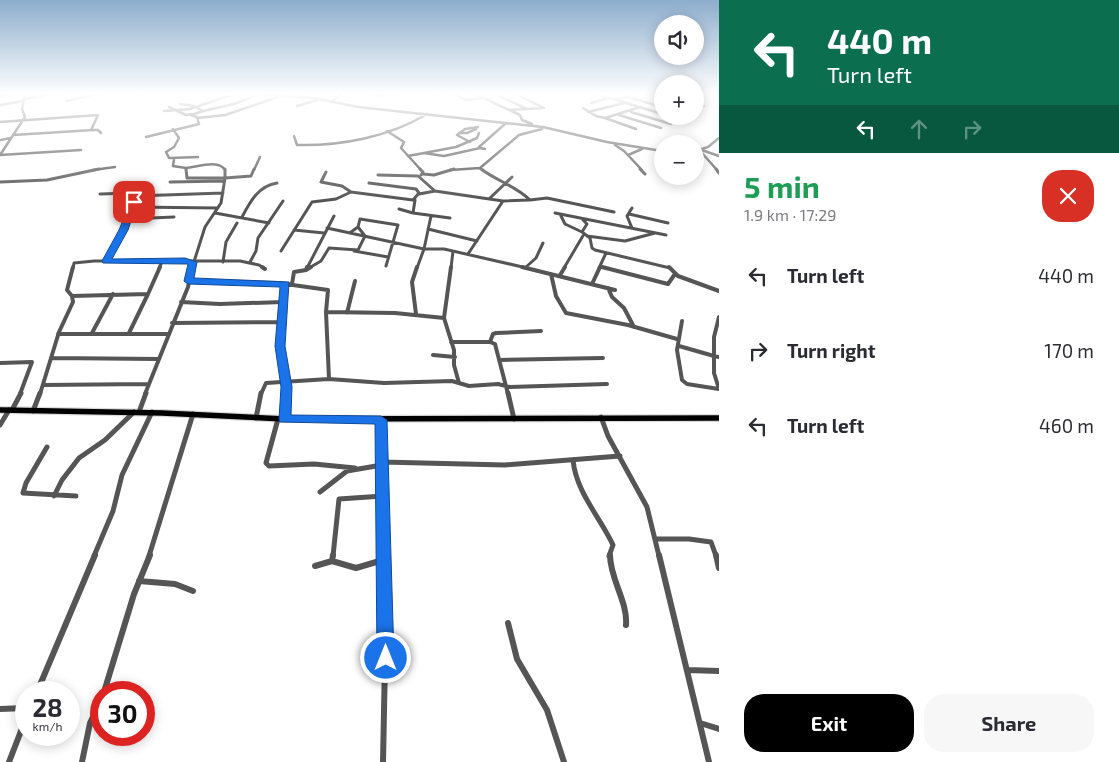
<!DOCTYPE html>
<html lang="en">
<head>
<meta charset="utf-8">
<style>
	body { margin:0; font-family:"Exo 2",sans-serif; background:#f7f7f7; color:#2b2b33; height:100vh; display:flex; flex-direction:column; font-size:19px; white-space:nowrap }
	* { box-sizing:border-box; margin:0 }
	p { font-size:16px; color:#7c7c81 }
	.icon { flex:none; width:28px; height:28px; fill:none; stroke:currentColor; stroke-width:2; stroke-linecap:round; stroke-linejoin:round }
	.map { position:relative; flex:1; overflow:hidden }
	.sheet { display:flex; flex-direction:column; background:#fff; width:400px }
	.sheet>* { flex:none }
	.hud { background:#0b6e4f; color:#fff; overflow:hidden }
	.controls { position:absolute; left:654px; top:15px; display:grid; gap:10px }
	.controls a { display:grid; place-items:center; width:50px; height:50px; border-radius:50%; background:#fff; box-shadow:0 2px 12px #0003; font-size:25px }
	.speed { position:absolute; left:15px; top:681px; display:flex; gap:10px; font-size:25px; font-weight:700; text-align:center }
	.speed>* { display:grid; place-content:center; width:65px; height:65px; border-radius:50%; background:#fff; box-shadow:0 2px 12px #0003; line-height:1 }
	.speed small { font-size:12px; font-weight:400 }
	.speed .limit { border:8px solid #d22; background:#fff; color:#111 }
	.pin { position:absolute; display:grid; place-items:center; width:42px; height:42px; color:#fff; margin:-21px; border-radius:10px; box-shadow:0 2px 8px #0006 }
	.me { position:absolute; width:55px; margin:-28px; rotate:0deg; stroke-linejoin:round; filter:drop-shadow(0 0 4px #0008) }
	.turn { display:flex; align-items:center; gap:18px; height:105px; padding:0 25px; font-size:22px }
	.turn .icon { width:65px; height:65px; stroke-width:2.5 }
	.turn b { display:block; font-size:35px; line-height:42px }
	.lanes { display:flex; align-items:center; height:48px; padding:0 25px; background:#0003; justify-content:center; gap:25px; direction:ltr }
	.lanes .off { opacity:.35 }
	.round { display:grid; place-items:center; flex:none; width:52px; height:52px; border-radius:20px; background:#f7f7f7 }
	.overview { display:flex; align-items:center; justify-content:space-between; height:85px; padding:0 25px }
	h1 { font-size:30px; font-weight:700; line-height:38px; color:#1e9e55 }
	.button { display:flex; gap:10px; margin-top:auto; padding:10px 25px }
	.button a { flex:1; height:58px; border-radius:20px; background:#000; color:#fff; font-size:20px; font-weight:700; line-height:58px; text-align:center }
	.button a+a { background:#f7f7f7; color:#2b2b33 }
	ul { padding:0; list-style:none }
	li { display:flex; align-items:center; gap:15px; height:75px; padding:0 25px }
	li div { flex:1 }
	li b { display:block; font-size:19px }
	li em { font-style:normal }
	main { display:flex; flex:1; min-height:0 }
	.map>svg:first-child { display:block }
</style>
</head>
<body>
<main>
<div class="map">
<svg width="719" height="762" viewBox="0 0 719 762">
	<rect width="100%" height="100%" fill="#fff"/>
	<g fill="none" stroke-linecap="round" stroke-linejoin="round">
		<g stroke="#dbdbdb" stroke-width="8">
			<path id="major" d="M0 410 162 413 285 419 719 418"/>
		</g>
		<path stroke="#555" stroke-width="2.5" d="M137 93 143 95
			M240 93 314 98 358 107 543 127 607 142 662 151
			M368 93 376 96 394 93
			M432 93H434
			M453 93 466 100 482 98
			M473 93 520 115 522 120 532 124
			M493 93 525 108
			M594 93 662 114
			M656 93 662 95
			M695 95 702 93
			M0 96 17 93
			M25 99 57 93
			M616 99 628 97 662 107
			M67 101 100 93
			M331 102 343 93
			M591 103 608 98
			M695 104 704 106
			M0 105 23 101
			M297 106 317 100
			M169 107 186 115 192 114
			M583 108 596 116 605 118
			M509 110 544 108 514 93
			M164 111 190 109 237 93
			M203 111 234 104 254 96
			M588 112 624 103
			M631 112 671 124
			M619 115 661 128
			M671 116 679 119
			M197 118 225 115 278 97
			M0 122 98 115 91 130
			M173 129 179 138 174 147 166 152 169 158 198 157
			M636 129 605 118 640 107
			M387 131 404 142 401 148 421 170
			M459 133H467L476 129
			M13 135 93 130H98L101 133
			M294 136 297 145C341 146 389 137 427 114
			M146 137 199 124 197 117 191 115 203 111 194 106 180 104
			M0 140 11 138
			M470 142 457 135 465 129 478 127
			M615 145 624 151 642 170
			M479 147 506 123
			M702 150V153L717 170
			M702 150 719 156
			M695 151 708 147 719 138
			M424 153 444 156 480 148 485 149
			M0 155 81 150
			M0 155 25 117 22 109 25 93
			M628 155 642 149
			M408 156 456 147 477 138 479 133
			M174 159 173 166 186 168
			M186 168V170
			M186 168C197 167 219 159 225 170
			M480 168 483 170
			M93 170 115 167
			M254 170 260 157
			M450 170 480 168 519 135 542 129"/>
		<path stroke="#555" stroke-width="3" d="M186 169 187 178H225V169
			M420 169 423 172 421 175
			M481 169C497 181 516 186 530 200L547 198 614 212
			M640 169 645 174
			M716 169 719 173
			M326 172 321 182 342 186 351 192
			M423 174 434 175 454 169
			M378 175 418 176 435 191 503 201 468 254
			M0 182 47 180 99 169
			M170 182 224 181
			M100 194 131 193 135 196 123 230 106 261
			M419 194 435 191
			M135 196 223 193
			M490 198 512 177
			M415 200 413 213 450 218
			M503 201 529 200
			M132 207 218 208
			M632 208 627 216 632 228
			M399 209 413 213
			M215 213 269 223
			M555 213 666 235
			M629 214 668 223
			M561 216 565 224 582 232
			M242 217C250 202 258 186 277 183
			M128 219 174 217
			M583 220 587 224 582 232 590 238 592 248 595 250 670 268
			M327 228 424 249H444L527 268
			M428 229 477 241
			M294 230 324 233
			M351 232 358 227 360 219 398 225 386 266
			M587 236 625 241 655 233
			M281 251 312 202 336 199 351 192 413 200 419 193 416 189 369 183
			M354 251 388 257
			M223 262 226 242 237 223
			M250 262 256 251 258 238 283 201
			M526 267 536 258 543 243
			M601 267 606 268
			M73 268 74 263 94 261H240L259 265 264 268
			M159 268 162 262
			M192 268 205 227 221 203 225 178 251 176 254 169
			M307 268 334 216
			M309 268 321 261 329 248 358 250 365 236 358 227
			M417 268 424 249 431 216
			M451 268 453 251
			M564 268 584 234
			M599 268 606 253"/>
		<path stroke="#555" stroke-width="4" d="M262 267 265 269
			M451 267 444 318 454 350V365L459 383
			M522 267 615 290
			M602 267 668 284 675 274
			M669 267 678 276 719 291
			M306 270 311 267
			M551 274 556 296 566 313 628 325 677 339
			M560 275 565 267
			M188 281 279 283 328 290 326 312 329 379
			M285 284 280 346 286 394
			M292 284 294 272 306 270 307 267
			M592 284 600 267
			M608 288 612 297 624 308 634 327
			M148 294 160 267
			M72 296 148 294 129 333
			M181 302 220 304 283 302
			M326 312 395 313 444 318
			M347 313 355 281
			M416 314 412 282 417 267
			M719 317 714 337V356L719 357
			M682 321 677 350 682 380 687 384 719 389
			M172 323 281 322
			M92 333 113 294
			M58 334H167
			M451 342H490L495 344 508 394
			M490 342 493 334 496 333 541 331
			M679 346 714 356V373L719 389
			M433 355 455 357
			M51 358 158 359
			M500 360 603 358
			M0 363 32 362 20 394
			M43 385 148 384
			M40 394 59 332 73 302 72 296 67 290 73 267
			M145 394 188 287 192 267
			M261 394 266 383 329 379 384 383 452 381 469 386 498 384 510 387 607 384"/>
		<path stroke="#555" stroke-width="5" d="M508 393 514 419
			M12 410 21 393
			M33 411 40 393
			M139 412 146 393
			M601 417 608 436 647 507 659 556
			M256 418 261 393
			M278 419 266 463 269 466 314 464 355 468
			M285 419 286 393
			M381 420 385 556
			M0 425 9 410
			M47 447 26 483 23 493 76 496
			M573 460C576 492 600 517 613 545L609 556
			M382 462 505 465 620 456
			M320 492 347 471 382 465
			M54 496 62 480 79 458 105 440 134 412
			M656 539H689L711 542 716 556
			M94 556 113 511 122 475 152 412
			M149 556 193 414
			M333 556 339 499 383 496"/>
		<path stroke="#555" stroke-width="6" d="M610 555C610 579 628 602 626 625
			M659 555 709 762
			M716 555 719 568
			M332 561 333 555
			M315 566 332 561 356 568 383 560
			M139 581 175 584 193 591
			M508 623 517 659 547 710 564 762
			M687 670 719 671
			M37 692 95 555
			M104 692 134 594 150 555
			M0 709 26 708
			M700 723 719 729
			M9 762 26 718
			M82 762 90 723 101 701
			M383 762 386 610 385 555"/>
		<use href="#major" stroke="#000" stroke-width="5.5"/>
	</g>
	<linearGradient id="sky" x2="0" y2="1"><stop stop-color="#8cadcc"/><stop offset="0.47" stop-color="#fff"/><stop offset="1" stop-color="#fff" stop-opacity="0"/></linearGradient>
	<rect width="719" height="200" fill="url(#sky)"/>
	<path fill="#1a73e8" stroke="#114b97" d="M131 201 137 202 128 230 112 259 185 258 197 262 194 278 289 282 285 346 292 387 291 415 381 416 387 420 394 658 392 663 386 666 380 663 377 658 375 424 280 422 279 419 281 387 275 346 280 287 188 284 184 281 188 264H185L103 263 102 261 119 230Z"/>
</svg>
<div class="controls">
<a><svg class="icon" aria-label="sound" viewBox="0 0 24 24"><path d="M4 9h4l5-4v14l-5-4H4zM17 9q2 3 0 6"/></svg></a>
<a>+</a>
<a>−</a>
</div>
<div class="speed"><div>28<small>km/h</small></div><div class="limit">30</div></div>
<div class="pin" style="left:134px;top:202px;background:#d93025"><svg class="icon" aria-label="arrive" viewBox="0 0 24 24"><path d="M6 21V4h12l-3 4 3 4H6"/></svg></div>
<svg class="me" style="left:386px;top:658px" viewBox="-20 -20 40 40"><circle r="17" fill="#1a73e8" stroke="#fff" stroke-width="3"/><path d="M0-11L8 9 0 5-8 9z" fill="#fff"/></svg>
</div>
<section class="sheet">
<div class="hud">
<div class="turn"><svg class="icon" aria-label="left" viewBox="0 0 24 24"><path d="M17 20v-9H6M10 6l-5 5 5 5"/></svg><div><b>440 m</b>Turn left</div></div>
<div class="lanes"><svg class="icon" aria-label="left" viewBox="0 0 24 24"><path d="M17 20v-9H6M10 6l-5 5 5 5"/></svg><svg class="icon off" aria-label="ahead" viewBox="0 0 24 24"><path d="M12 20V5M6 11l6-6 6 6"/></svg><svg class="icon off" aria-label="right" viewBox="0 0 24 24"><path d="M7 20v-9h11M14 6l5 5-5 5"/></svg></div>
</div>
<div class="overview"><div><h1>5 min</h1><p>1.9 km · 17:29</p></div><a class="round" style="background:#d93025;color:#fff"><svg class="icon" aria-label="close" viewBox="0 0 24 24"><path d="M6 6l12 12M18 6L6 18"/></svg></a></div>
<ul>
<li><svg class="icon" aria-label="left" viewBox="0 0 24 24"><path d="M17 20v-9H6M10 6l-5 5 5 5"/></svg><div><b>Turn left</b></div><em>440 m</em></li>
<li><svg class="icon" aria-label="right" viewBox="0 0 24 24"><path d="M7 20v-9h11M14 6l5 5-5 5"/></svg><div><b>Turn right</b></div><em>170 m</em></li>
<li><svg class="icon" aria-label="left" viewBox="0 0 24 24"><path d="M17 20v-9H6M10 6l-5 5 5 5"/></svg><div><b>Turn left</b></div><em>460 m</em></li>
</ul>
<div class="button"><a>Exit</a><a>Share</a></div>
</section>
</main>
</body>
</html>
